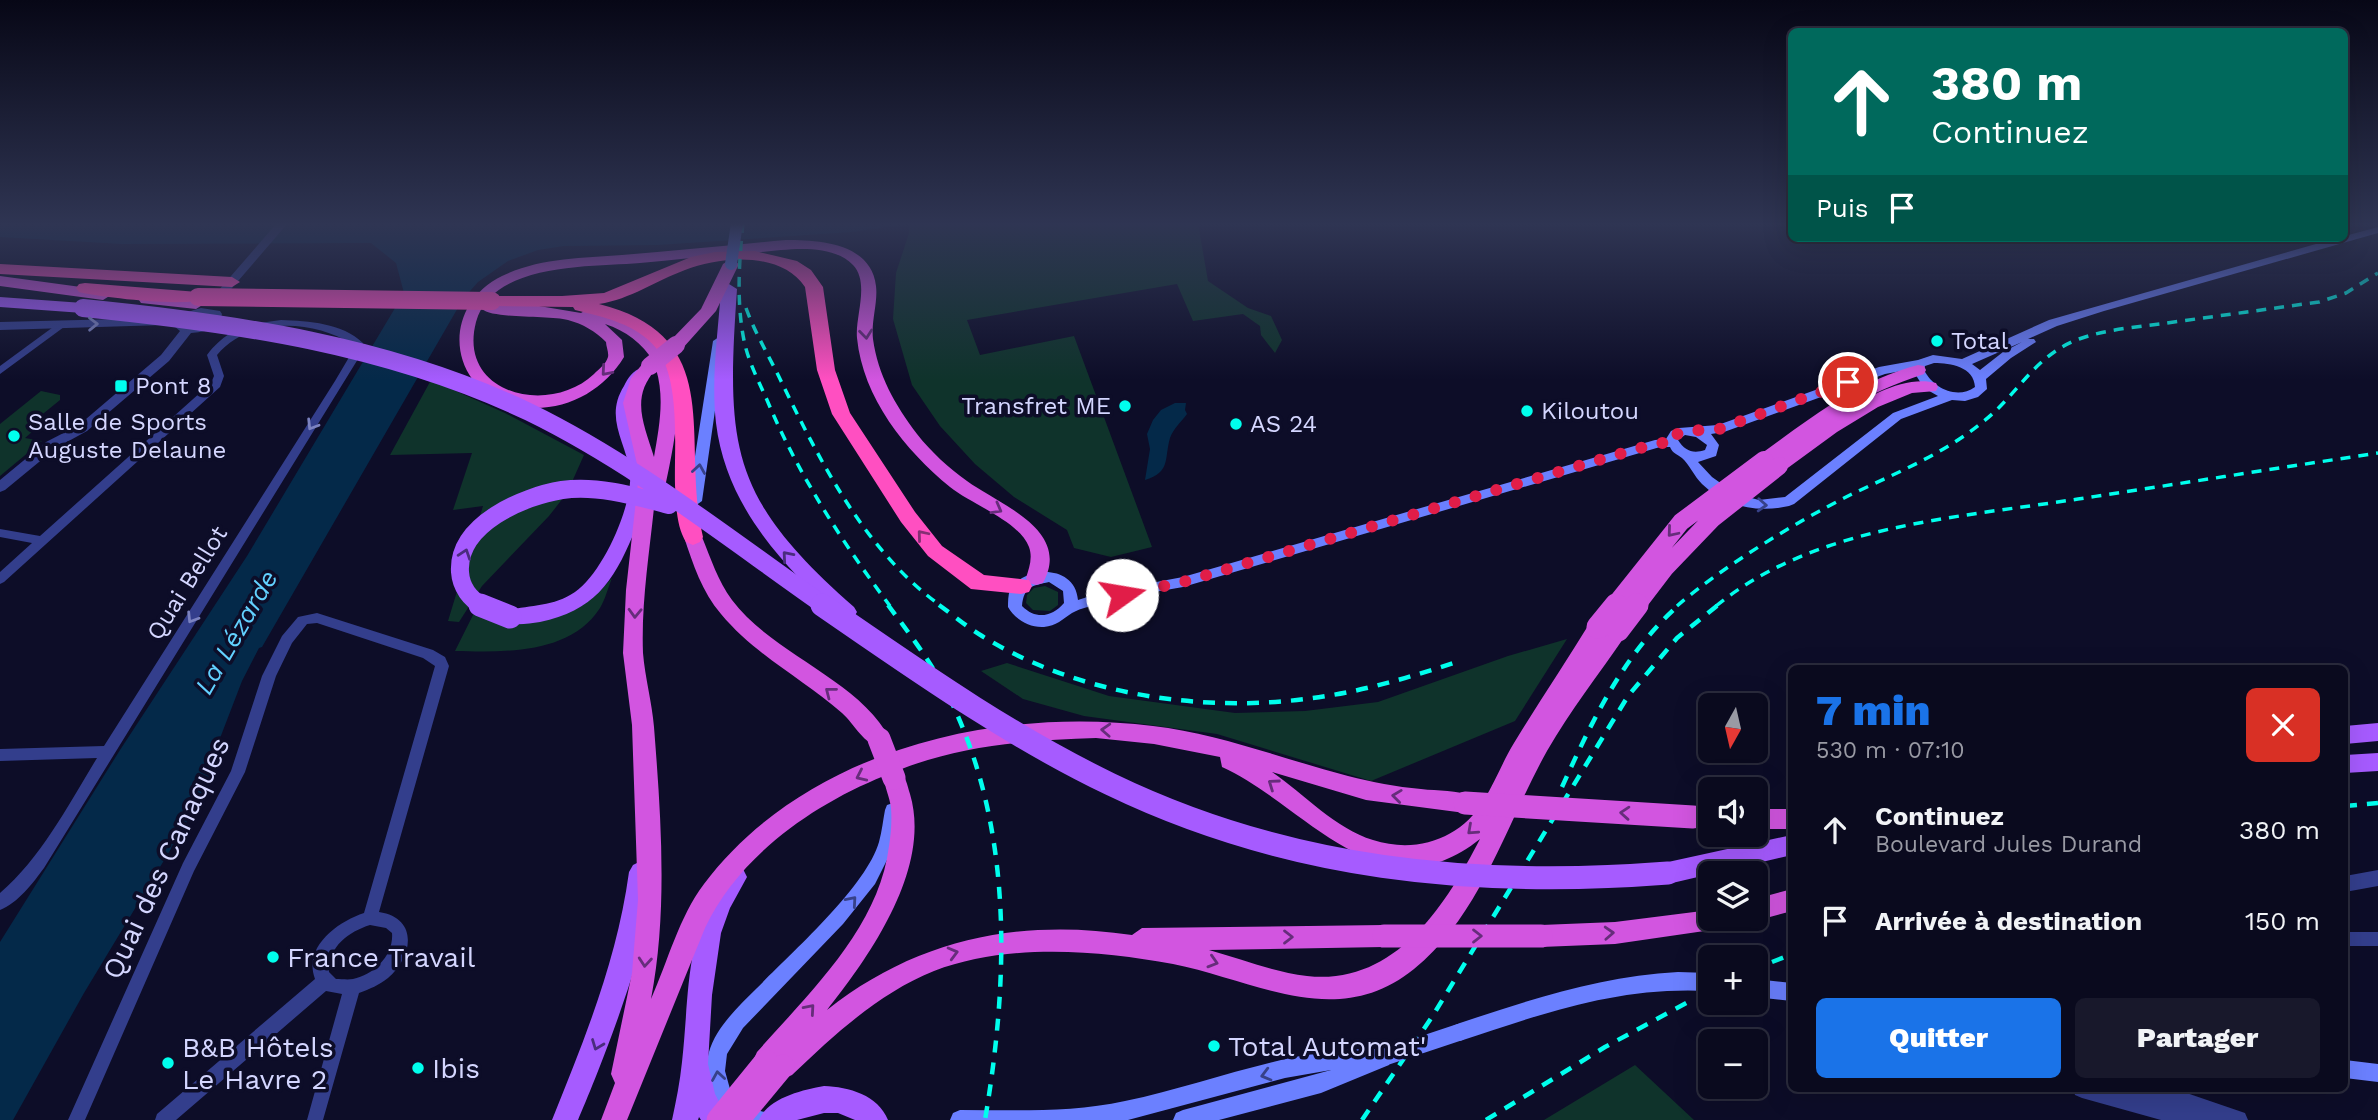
<!DOCTYPE html>
<html lang="fr">
<head>
<meta charset="utf-8">
<style>
	body { margin:0; font-family:"Work Sans",sans-serif; background:#18182b; color:#f1f3f6; height:100vh; display:flex; flex-direction:column; font-size:26px; white-space:nowrap }
	* { box-sizing:border-box; margin:0 }
	p { font-size:23px; color:#999aa4 }
	.icon { flex:none; width:38px; height:38px; fill:none; stroke:currentColor; stroke-width:2; stroke-linecap:round; stroke-linejoin:round }
	.map { position:relative; flex:1; overflow:hidden }
	.details { position:absolute; left:1788px; top:665px; width:560px; height:427px; display:flex; flex-direction:column; background:#0a0a1e; border-radius:10px; box-shadow:0 7px 28px #0002,0 0 0 2px #2a2b3c }
	.details>* { flex:none }
	.hud { position:absolute; left:1788px; top:28px; width:560px; height:214px; border-radius:10px; box-shadow:0 7px 28px #0002,0 0 0 2px #2a2b3c; background:#00695c; color:#fff; overflow:hidden }
	.needle { width:46px; rotate:188deg }
	.controls { position:absolute; left:1698px; top:693px; display:grid; gap:14px }
	.controls a { display:grid; place-items:center; width:70px; height:70px; border-radius:10px; background:#0a0a1e; box-shadow:0 7px 28px #0002,0 0 0 2px #2a2b3c; font-size:35px }
	.pin { position:absolute; display:grid; place-items:center; width:60px; height:60px; color:#fff; margin:-30px; border:4px solid #fff; border-radius:50%; box-shadow:0 2px 7px #0007 }
	.me { position:absolute; width:77px; margin:-38px; rotate:77deg; stroke-linejoin:round; filter:drop-shadow(0 0 5px #0008) }
	.turn { display:flex; align-items:center; gap:24px; height:147px; padding:0 28px; font-size:32px }
	.turn .icon { width:91px; height:91px; stroke-width:2.5 }
	.turn b { display:block; font-size:49px; line-height:60px }
	.then { display:flex; align-items:center; height:66px; padding:0 28px; background:#0003; gap:14px; font-size:26px }
	.round { display:grid; place-items:center; flex:none; width:74px; height:74px; border-radius:10px; background:#18182b }
	.overview { display:flex; align-items:center; justify-content:space-between; height:119px; padding:0 28px }
	h1 { font-size:42px; font-weight:800; line-height:52px; color:#1a73e8 }
	.button { display:flex; gap:14px; margin-top:auto; padding:14px 28px }
	.button a { flex:1; height:80px; border-radius:10px; background:#1a73e8; color:#fff; font-size:28px; font-weight:800; line-height:80px; text-align:center }
	.button a+a { background:#18182b; color:#f1f3f6 }
	ul { padding:0; list-style:none }
	li { display:flex; align-items:center; gap:21px; height:91px; padding:0 28px }
	li div { flex:1 }
	li b { display:block; font-size:26px }
	li em { font-style:normal }
	.map>svg:first-child { display:block }
</style>
</head>
<body>
<div class="map">
<svg width="2378" height="1120" viewBox="0 0 2378 1120">
	<rect width="100%" height="100%" fill="#0d0d28"/>
	<path fill="#0f332b" d="M909 223H1198L1208 281 1248 308 1271 316 1282 340 1275 353 1261 335 1260 326 1243 314 1193 321 1177 284 967 320 980 355 1074 336 1152 547 1111 557 1074 548 1067 530 1014 497 975 464 940 426 912 385 893 319 896 273 909 233Z
		M431 380 505 413 584 455 567 493 549 516 482 586 459 622 448 621 483 506 453 510 472 453 390 455Z
		M41 391 60 395V400L33 422 41 424 25 438 42 441 0 476V424Z
		M612 578C608 588 605 600 600 608 570 655 503 652 455 651L474 613C535 621 567 630 612 578Z
		M1045 586 1058 592V605L1050 611 1033 610 1026 603 1027 595 1034 588Z
		M1567 639 1515 721 1371 781 1217 734 1084 716 1023 699 981 671 1007 663 1109 696 1235 713 1305 711 1378 702 1508 656Z
		M1635 1065 1694 1120H1544Z"/>
	<path fill="#042949" d="M0 223H914L852 232 658 245 564 246 538 250 508 261 478 282 463 299 262 647 259 648 242 681 212 759 210 776 195 809 84 993 13 1120H0V942L120 750 247 556 404 293 396 263 371 243 122 244 0 237Z
		M1175 403H1186L1185 410 1187 414C1182 421 1173 429 1170 438 1164 459 1171 472 1145 480L1150 449 1147 434 1153 420 1161 410Z"/>
	<g fill="none" stroke-linecap="round" stroke-linejoin="round">
		<path fill="#333e8c" fill-rule="evenodd" d="M281 320C309 321 342 323 363 343L358 359 44 868C33 883 18 903 0 910V893C42 857 68 805 97 758L0 761V749L104 746 335 381 348 359 352 344C312 319 249 317 217 355L224 376 220 387 4 582 0 584V572L32 543 0 537V529L40 536 211 383 214 376 207 355C227 328 249 324 281 320Z
			M60 322 64 323V327L0 374V366Z
			M317 613 433 650 445 657 449 666 379 912C419 918 413 957 388 978 379 985 370 989 359 993L323 1120H307L342 994 326 991 176 1120H155L157 1114 315 979C303 947 337 922 364 913L435 666 423 658 317 623 307 624 292 643 276 676 245 772 194 871 85 1120H68L183 863 231 771 262 676 282 636 298 617ZM370 925 386 928 392 933C394 955 374 975 353 979 348 980 341 979 336 979L329 972C328 947 348 932 370 925Z
			M2345 932H2378V946H2345Z"/>
		<path fill="#333e8c" fill-rule="evenodd" d="M277 223H288L226 295H218V291Z
			M201 308 220 311 222 314C219 329 204 332 191 333L169 361 87 431 56 448 5 490 0 492V480L46 442 79 425 161 355 180 331 174 326C181 315 188 311 201 308ZM199 315H208L209 318 200 325H187Z
			M160 318 166 322 164 325 0 330V322Z
			M2378 870V886L2345 892V876Z
			M2073 1088H2118L2135 1093 2133 1088H2172L2245 1113 2248 1120H2161L2082 1098 2075 1095Z"/>
		<path fill="#6b80ff" fill-rule="evenodd" d="M2378 227V233L2104 311 2057 326 2028 339H2034L2036 342 2011 358 1986 379 1987 389 1978 397 1965 401 1952 400 1901 419 1794 504 1789 506C1757 513 1726 507 1702 484 1694 476 1689 464 1682 458 1676 453 1673 454 1670 447H1660L1183 587C1157 592 1129 595 1103 603 1094 605 1081 608 1072 613 1063 619 1056 626 1044 627 1029 628 1015 619 1008 607 1008 602 1008 595 1010 590 1023 566 1075 563 1078 600L1103 592 1183 577 1655 440 1666 439 1671 431 1679 428 1718 425 1879 367 1918 360 1933 355 1962 359 2049 320 2337 238H2345V236ZM2022 342 2003 352 1980 370 1972 364ZM1934 363C1951 363 1974 367 1975 387 1957 400 1933 388 1924 370L1925 366ZM1912 369 1924 388 1938 396 1893 413 1785 497 1759 500 1736 494 1712 477 1698 462 1716 456 1719 445 1711 434 1724 432 1885 374ZM1685 435 1696 437 1707 445 1705 450C1693 454 1685 451 1678 440ZM1049 582 1063 591 1064 603C1052 617 1036 620 1022 606 1024 586 1032 586 1049 582Z
			M719 337 725 341 702 501 695 506 688 501 713 341Z
			M893 803 899 805 901 810 895 844 875 884 843 924 743 1028 727 1054 725 1071 730 1089 743 1106 768 1113 771 1120H730C714 1100 702 1078 709 1052 716 1027 739 1006 757 988 791 953 866 887 879 842 882 831 883 820 885 810L887 805Z
			M1678 972 1710 973V991C1618 986 1545 1013 1460 1041L1453 1038 1451 1032 1453 1026 1460 1023C1532 999 1602 976 1678 972Z
			M1755 979 1792 983V1001L1755 997Z
			M1382 1049 1389 1051 1391 1058 1389 1065 1321 1093 1219 1120H1173L1176 1113 1183 1110 1331 1070 1285 1078 1128 1120H950L953 1113 960 1110C1016 1110 1070 1113 1125 1101 1192 1087 1256 1062 1323 1052 1343 1049 1362 1049 1382 1049Z
			M2345 1060 2378 1064V1082L2345 1078Z"/>
		<path fill="#a65bff" fill-rule="evenodd" d="M729 284 737 289C726 448 730 498 854 607L857 612 854 617 847 620 840 617C781 564 726 505 716 423 711 379 718 333 721 289Z
			M0 297 83 303 91 308 83 313 0 307Z
			M642 368 650 373C627 409 629 417 643 458 646 467 649 474 648 484 646 502 639 519 633 535 613 583 593 611 540 622 528 624 514 626 503 622L500 617 503 612C528 604 552 608 575 592 602 574 633 506 630 473 626 441 604 418 624 386 628 378 633 370 642 368Z
			M2378 723V741L2345 744V726Z
			M2378 753V771L2345 773V755Z
			M1792 835V855L1668 884 1660 880 1656 873 1660 866 1668 862Z
			M641 861 649 865C667 904 597 1076 578 1120H552C585 1038 617 960 629 872L633 865Z
			M735 866 743 869 747 877 730 908 721 933 712 995 708 1064 715 1094 729 1120H701L699 1117 698 1120H672C676 1101 680 1082 682 1062 689 1001 685 939 718 885 723 876 725 870 735 866Z
			M824 1086C849 1087 878 1095 888 1120H855L838 1113H824L797 1120H759C768 1098 802 1090 824 1086Z"/>
		<path fill="#d255e0" fill-rule="evenodd" d="M786 240C820 240 871 243 876 286 878 303 871 321 873 339 878 375 895 405 917 434 931 452 949 468 967 481 1000 505 1072 530 1043 583L1036 585 1029 583 1026 578C1029 568 1033 558 1029 547 1019 521 971 504 950 487 905 450 863 398 857 338 855 316 870 283 853 265 832 243 789 249 762 252 721 255 681 259 640 263 592 267 492 262 476 322 457 395 550 416 594 374 599 369 606 364 608 357 609 353 606 346 606 342 595 331 583 324 568 320 550 315 492 319 482 309L484 306H539L581 313 589 308C698 336 683 402 664 492L661 497 655 498C650 549 641 602 643 653 645 678 652 702 654 727 661 817 668 911 651 999 668 961 679 917 704 884 805 750 995 706 1153 726 1220 734 1283 759 1348 776 1372 782 1396 787 1421 789 1438 791 1457 790 1473 796L1476 803 1473 810 1465 813 1366 800 1272 772C1304 794 1336 829 1373 840 1416 854 1461 839 1484 800 1495 782 1503 761 1514 743 1539 702 1566 662 1591 621L1598 619 1605 621 1608 627 1605 633C1611 624 1614 621 1625 624L1628 630 1625 636C1599 674 1570 711 1547 751 1506 824 1481 915 1414 969 1336 1032 1255 980 1173 964 1097 950 1008 943 934 971 879 993 834 1035 792 1075L783 1079 774 1075 772 1071 766 1074 757 1070 753 1061 757 1052C809 993 879 928 889 846 891 834 892 820 891 808 890 797 884 787 884 776 812 805 738 857 705 928L627 1120H601L615 1083 611 1074 632 973 638 900 632 725 623 653 626 590 639 473 623 403 631 378 644 362H654C642 343 626 331 605 324L622 340 624 357C603 392 563 413 521 407 449 396 437 308 502 276 539 258 581 258 622 255 676 251 731 245 786 240ZM656 369C665 398 659 428 654 457 644 424 630 398 656 369ZM1096 738 1154 744 1220 757 1222 767C1306 805 1380 919 1480 839 1445 907 1394 986 1307 976 1273 972 1242 959 1209 950L1384 947 1393 944 1396 936 1393 928 1384 925 1142 928 1132 935C1019 918 917 939 827 1010 870 956 932 868 910 794 907 785 906 776 899 770 962 745 1029 740 1096 738Z
			M731 259 739 264 716 311 682 349H670L668 345 670 341 701 309 723 264Z
			M0 276 103 290 111 295 103 300 0 286Z
			M147 295 196 299 204 304 196 309 141 303 139 300Z
			M1918 365 1924 366 1926 370 1924 374C1895 384 1866 395 1842 413 1867 397 1905 375 1936 383L1938 387 1936 391 1912 393 1878 407 1837 432 1785 470H1773L1771 464 1764 466 1758 464 1755 460 1758 456C1809 419 1857 381 1918 365Z
			M693 530 700 532 702 537C711 559 718 581 732 600 772 654 860 680 890 739L887 745C867 752 856 725 842 713 803 679 755 655 721 614 702 592 693 564 684 537L686 532Z
			M1755 809H1792V829H1755Z
			M1792 889V911L1755 921 1749 919H1755V899Z
			M1710 910V919H1736L1732 927 1615 944 1541 947 1532 944 1529 936 1532 928 1541 925 1615 922Z"/>
		<path fill="#ff4fc1" fill-rule="evenodd" d="M755 251 797 261 811 270 823 287 835 370 850 413 915 512 942 546 984 575 1029 580 1032 586 1029 592 1021 594 971 589 928 556 901 522 832 414 817 370 805 287C781 251 721 256 685 270 655 281 631 299 599 304 729 337 680 438 703 537L700 542 693 545 686 542C676 526 676 503 675 485 674 447 681 379 656 348 637 324 603 317 575 310L573 307 492 306 483 301 492 296H562L604 293 691 257 715 252Z
			M0 264 232 277 240 282 232 287 0 274Z
			M85 283 198 292 207 297C195 309 99 297 79 292L76 288 79 284Z"/>
		<path stroke="#00ffed" stroke-width="3.5" stroke-dasharray="10 8" stroke-linecap="butt" d="M743 223C739 263 736 305 745 345 750 365 759 382 767 400 798 474 842 542 890 606
			M746 308C755 333 769 356 781 381 821 463 865 551 941 606
			M1677 606C1722 567 1796 522 1850 495 1896 473 1944 454 1984 421 2018 394 2035 355 2079 339 2107 329 2138 327 2167 323 2218 316 2268 309 2319 302L2346 293 2378 273
			M1716 606C1816 525 1956 518 2078 499 2178 484 2278 468 2378 453"/>
		<path stroke="#00ffed" stroke-width="4.5" stroke-dasharray="12 10" stroke-linecap="butt" d="M888 605C909 633 931 662 947 693 1014 826 1009 978 985 1120
			M939 605C953 615 967 627 982 636 1081 697 1212 715 1326 696 1372 689 1416 675 1460 661
			M1562 787C1592 721 1624 653 1679 605
			M2345 806 2378 803
			M1772 962 1792 954
			M1362 1120 1432 1017 1628 696 1677 638 1718 605
			M1486 1120 1605 1047 1688 1002"/>
		<path stroke="#6b80ff" stroke-width="12" d="M731 264 737 223"/>
		<path stroke="#6b80ff" stroke-width="17" d="M1382 1058 1460 1032"/>
		<path stroke="#a65bff" stroke-width="18" d="M83 308C235 323 389 345 529 412 634 463 729 539 825 606
			M483 606C470 599 461 587 460 572 457 524 524 496 562 490 598 485 635 496 669 505"/>
		<path stroke="#a65bff" stroke-width="23" d="M480 605 510 617
			M822 605C915 669 1008 735 1110 784 1288 870 1473 888 1668 873"/>
		<path stroke="#d255e0" stroke-width="18" d="M650 366 676 345
			M1614 606 1681 522 1764 460
			M1636 606 1665 568 1712 519 1779 466"/>
		<path stroke="#d255e0" stroke-width="23" d="M1598 627 1616 605
			M1618 630 1637 605
			M879 739 894 778
			M1465 803 1693 817
			M1384 936H1541
			M718 1120 766 1061
			M738 1120 783 1066"/>
		<path stroke="#ff4fc1" stroke-width="18" d="M198 297 492 301"/>
	</g>
	<defs><path id="oneway-chevron" d="M-2-3.5L2.5 0L-2 3.5" fill="none" stroke-width="1.6" stroke-linecap="round" stroke-linejoin="round" transform="scale(1.75)"/></defs>
	<g stroke="#7b82c0">
		<use href="#oneway-chevron" transform="translate(93 324) rotate(-1)"/>
		<use href="#oneway-chevron" transform="translate(312 425) rotate(122)"/>
		<use href="#oneway-chevron" transform="translate(192 618) rotate(122)"/>
	</g>
	<g stroke="#662d7b">
		<use href="#oneway-chevron" transform="translate(866 334) rotate(84)"/>
		<use href="#oneway-chevron" transform="translate(606 371) rotate(131)"/>
		<use href="#oneway-chevron" transform="translate(997 509) rotate(29)"/>
		<use href="#oneway-chevron" transform="translate(1672 532) rotate(130)"/>
		<use href="#oneway-chevron" transform="translate(635 613) rotate(92)"/>
		<use href="#oneway-chevron" transform="translate(830 692) rotate(-142)"/>
		<use href="#oneway-chevron" transform="translate(1106 730) rotate(-177)"/>
		<use href="#oneway-chevron" transform="translate(861 776) rotate(155)"/>
		<use href="#oneway-chevron" transform="translate(1273 784) rotate(-145)"/>
		<use href="#oneway-chevron" transform="translate(1397 796) rotate(-173)"/>
		<use href="#oneway-chevron" transform="translate(1625 813) rotate(-176)"/>
		<use href="#oneway-chevron" transform="translate(1472 830) rotate(138)"/>
		<use href="#oneway-chevron" transform="translate(1609 933) rotate(-3)"/>
		<use href="#oneway-chevron" transform="translate(1477 936)"/>
		<use href="#oneway-chevron" transform="translate(1288 937)"/>
		<use href="#oneway-chevron" transform="translate(953 953) rotate(-15)"/>
		<use href="#oneway-chevron" transform="translate(645 962) rotate(95)"/>
		<use href="#oneway-chevron" transform="translate(1213 962) rotate(17)"/>
		<use href="#oneway-chevron" transform="translate(810 1009) rotate(-49)"/>
	</g>
	<g stroke="#374189">
		<use href="#oneway-chevron" transform="translate(699 469) rotate(-81)"/>
		<use href="#oneway-chevron" transform="translate(1762 505) rotate(3)"/>
		<use href="#oneway-chevron" transform="translate(852 901) rotate(-49)"/>
		<use href="#oneway-chevron" transform="translate(1266 1075) rotate(165)"/>
		<use href="#oneway-chevron" transform="translate(718 1076) rotate(-99)"/>
	</g>
	<use stroke="#862e74" href="#oneway-chevron" transform="translate(922 535) rotate(-130)"/>
	<g stroke="#4a2c7e">
		<use href="#oneway-chevron" transform="translate(465 554) rotate(-71)"/>
		<use href="#oneway-chevron" transform="translate(787 556) rotate(-131)"/>
		<use href="#oneway-chevron" transform="translate(597 1045) rotate(111)"/>
	</g>
	<linearGradient id="sky" x2="0" y2="1"><stop stop-color="#070716"/><stop offset="0.59" stop-color="#2f3553"/><stop offset="1" stop-color="#2f3553" stop-opacity="0"/></linearGradient>
	<rect width="2378" height="380" fill="url(#sky)"/>
	<g fill="none" stroke-linecap="round" stroke-linejoin="round">
		<path stroke="#e11d48" stroke-width="12" stroke-dasharray="0 21.6" d="M1122 595 1183 582 1633 450 1660 443H1672L1673 436 1684 431 1719 429 1848 382"/>
	</g>
	<g fill="#00ffed" stroke="#0d0d28" stroke-width="2.5">
		<circle cx="1937" cy="341" r="7"/>
		<rect x="114" y="379" width="14" height="14" rx="3.5"/>
		<circle cx="1125" cy="406" r="7"/>
		<circle cx="1527" cy="411" r="7"/>
		<circle cx="1236" cy="424" r="7"/>
		<circle cx="14" cy="436" r="7"/>
		<circle cx="273" cy="957" r="7"/>
		<circle cx="1214" cy="1046" r="7"/>
		<circle cx="168" cy="1063" r="7"/>
		<circle cx="418" cy="1068" r="7"/>
	</g>
	<g text-anchor="middle" dominant-baseline="central" stroke-width="7" stroke-linejoin="round" paint-order="stroke">
		<g font-size="24" fill="#d4d6ff" stroke="#0d0d28" text-anchor="start">
			<text x="1951" y="341">Total</text>
			<text x="135" y="386">Pont 8</text>
			<text x="1111" y="406" text-anchor="end">Transfret ME</text>
			<text x="1541" y="411">Kiloutou</text>
			<text x="28" y="422">Salle de Sports<tspan x="28" dy="28">Auguste Delaune</tspan></text>
			<text x="1250" y="424">AS 24</text>
		</g>
		<g font-size="24" fill="#d4d6ff" stroke="#0d0d28">
			<text transform="translate(187 583) rotate(-58)">Quai Bellot</text>
		</g>
		<g font-size="26" font-style="italic" fill="#62d1ff" stroke="#0d0d28">
			<text transform="translate(236 632) rotate(-60)">La Lézarde</text>
		</g>
		<g font-size="28" fill="#d4d6ff" stroke="#0d0d28">
			<text transform="translate(166 858) rotate(-65)">Quai des Canaques</text>
		</g>
		<g font-size="28" fill="#d4d6ff" stroke="#0d0d28" text-anchor="start">
			<text x="287" y="957">France Travail</text>
			<text x="1228" y="1046">Total Automat'</text>
			<text x="182" y="1047">B&amp;B Hôtels<tspan x="182" dy="32">Le Havre 2</tspan></text>
			<text x="432" y="1068">Ibis</text>
		</g>
	</g>
</svg>
<div class="controls">
<a><svg class="needle" viewBox="-14 -14 28 28"><path d="M0-13l5 13h-10z" fill="#e53935"/><path d="M0 13l5-13h-10z" fill="#999aa4"/></svg></a>
<a><svg class="icon" aria-label="sound" viewBox="0 0 24 24"><path d="M4 9h4l5-4v14l-5-4H4zM17 9q2 3 0 6"/></svg></a>
<a><svg class="icon" aria-label="layers" viewBox="0 0 24 24"><path d="M12 4l9 5-9 5-9-5zM3 14l9 5 9-5"/></svg></a>
<a>+</a>
<a>−</a>
</div>
<div class="pin" style="left:1848px;top:382px;background:#d93025"><svg class="icon" aria-label="arrive" viewBox="0 0 24 24"><path d="M6 21V4h12l-3 4 3 4H6"/></svg></div>
<svg class="me" style="left:1122px;top:595px" viewBox="-20 -20 40 40"><circle r="19" fill="#fff"/><path d="M0-13L10 11 0 6-10 11z" fill="#e11d48"/></svg>
<div class="hud">
<div class="turn"><svg class="icon" aria-label="ahead" viewBox="0 0 24 24"><path d="M12 20V5M6 11l6-6 6 6"/></svg><div><b>380 m</b>Continuez</div></div>
<div class="then">Puis<svg class="icon" aria-label="arrive" viewBox="0 0 24 24"><path d="M6 21V4h12l-3 4 3 4H6"/></svg></div>
</div>
<section class="details">
<div class="overview"><div><h1>7 min</h1><p>530 m · 07:10</p></div><a class="round" style="background:#d93025;color:#fff"><svg class="icon" aria-label="close" viewBox="0 0 24 24"><path d="M6 6l12 12M18 6L6 18"/></svg></a></div>
<ul>
<li><svg class="icon" aria-label="ahead" viewBox="0 0 24 24"><path d="M12 20V5M6 11l6-6 6 6"/></svg><div><b>Continuez</b><p>Boulevard Jules Durand</p></div><em>380 m</em></li>
<li><svg class="icon" aria-label="arrive" viewBox="0 0 24 24"><path d="M6 21V4h12l-3 4 3 4H6"/></svg><div><b>Arrivée à destination</b></div><em>150 m</em></li>
</ul>
<div class="button"><a>Quitter</a><a>Partager</a></div>
</section>
</div>
</body>
</html>
